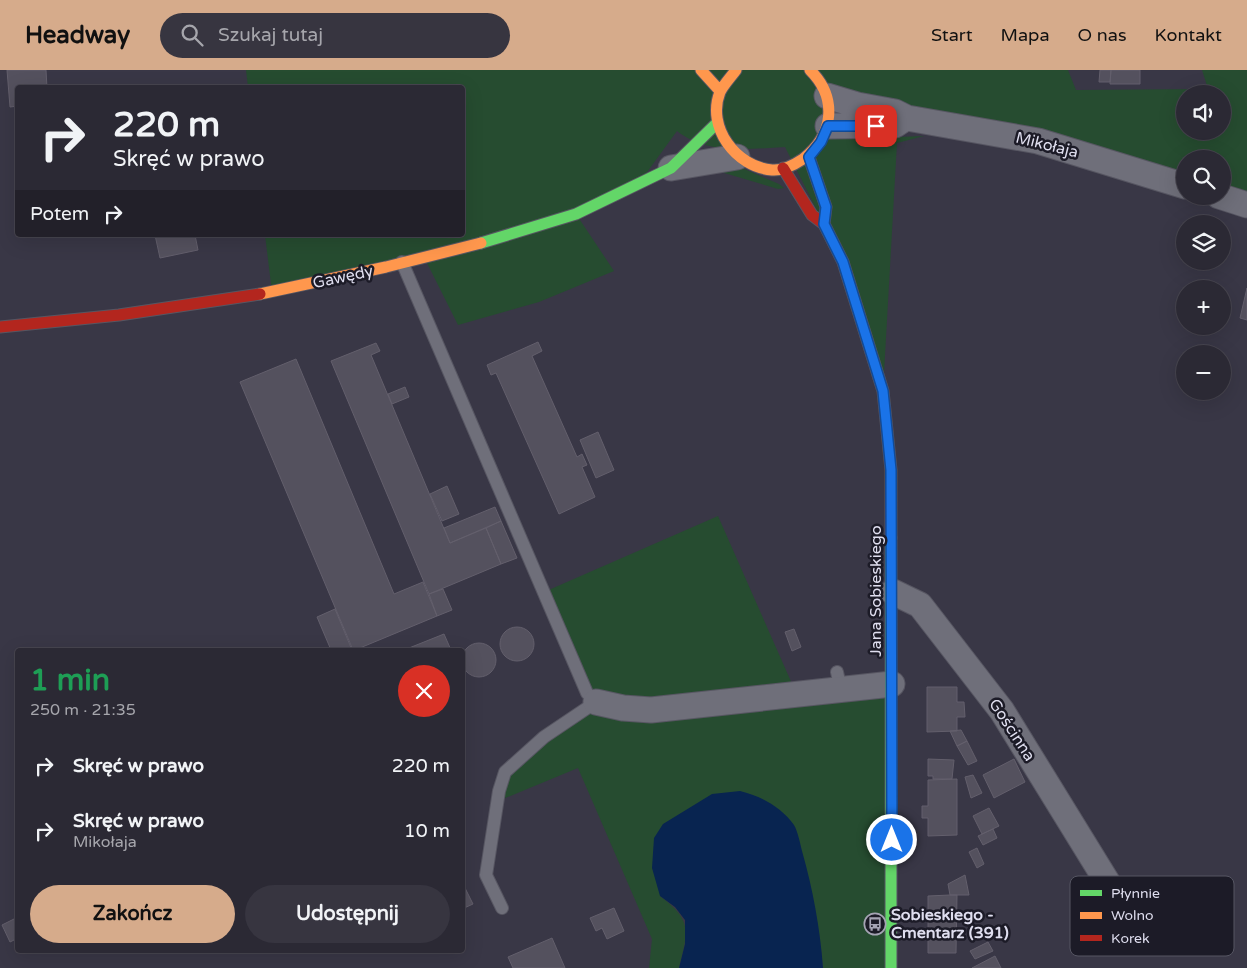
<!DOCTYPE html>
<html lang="pl">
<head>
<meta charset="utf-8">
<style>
	body { margin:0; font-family:"Varela Round",sans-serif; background:#373540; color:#f1f3f6; height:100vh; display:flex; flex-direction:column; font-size:19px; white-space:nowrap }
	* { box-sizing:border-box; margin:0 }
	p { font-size:16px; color:#a6a6ac }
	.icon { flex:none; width:28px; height:28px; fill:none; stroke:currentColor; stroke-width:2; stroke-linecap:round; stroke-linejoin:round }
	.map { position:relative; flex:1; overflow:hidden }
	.panel { position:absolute; left:15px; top:578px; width:450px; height:305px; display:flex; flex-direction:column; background:#2b2934; border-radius:5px; box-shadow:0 5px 20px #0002,0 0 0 1px #47454f }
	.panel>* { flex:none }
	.top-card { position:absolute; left:15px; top:15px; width:450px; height:152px; border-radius:5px; box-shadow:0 5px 20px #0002,0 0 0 1px #47454f; background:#2b2934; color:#f1f3f6; overflow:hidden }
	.tools { position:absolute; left:1176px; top:15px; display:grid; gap:10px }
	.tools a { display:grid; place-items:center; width:55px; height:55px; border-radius:50%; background:#2b2934; box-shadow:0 5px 20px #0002,0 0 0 1px #47454f; font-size:25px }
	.pin { position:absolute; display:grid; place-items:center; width:42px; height:42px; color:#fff; margin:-21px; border-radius:10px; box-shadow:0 2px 8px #0006 }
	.me { position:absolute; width:55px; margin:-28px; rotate:0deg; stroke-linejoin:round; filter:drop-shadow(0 0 4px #0008) }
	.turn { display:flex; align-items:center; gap:18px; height:105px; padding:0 15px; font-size:22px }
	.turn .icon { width:65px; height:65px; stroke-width:2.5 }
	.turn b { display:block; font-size:35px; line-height:42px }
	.then { display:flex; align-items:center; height:48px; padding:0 15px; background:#0003; gap:10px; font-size:19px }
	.round { display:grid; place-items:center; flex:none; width:52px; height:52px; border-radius:26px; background:#373540 }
	.summary { display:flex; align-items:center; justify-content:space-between; height:85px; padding:0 15px }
	h1 { font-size:30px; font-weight:700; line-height:38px; color:#1e9e55 }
	.primary-button { display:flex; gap:10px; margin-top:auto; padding:10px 15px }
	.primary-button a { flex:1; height:58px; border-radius:30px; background:#d6ab8b; color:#111; font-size:20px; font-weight:700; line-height:58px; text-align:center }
	.primary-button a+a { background:#373540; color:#f1f3f6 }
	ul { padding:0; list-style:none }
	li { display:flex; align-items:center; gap:15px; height:65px; padding:0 15px }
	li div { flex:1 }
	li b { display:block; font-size:19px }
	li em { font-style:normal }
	header { display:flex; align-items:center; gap:30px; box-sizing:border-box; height:70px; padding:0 25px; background:#d6ab8b; color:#111 }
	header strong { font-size:24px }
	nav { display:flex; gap:28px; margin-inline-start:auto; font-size:18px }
	.search { width:350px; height:45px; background:#373540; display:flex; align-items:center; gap:12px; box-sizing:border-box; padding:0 18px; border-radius:28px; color:#a6a6ac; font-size:19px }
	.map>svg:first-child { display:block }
</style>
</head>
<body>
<header>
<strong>Headway</strong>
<div class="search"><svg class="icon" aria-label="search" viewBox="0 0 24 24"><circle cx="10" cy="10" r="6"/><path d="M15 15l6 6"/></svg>Szukaj tutaj</div>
<nav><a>Start</a><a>Mapa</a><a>O nas</a><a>Kontakt</a></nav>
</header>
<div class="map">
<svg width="1247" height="898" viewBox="0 0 1247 898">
	<rect width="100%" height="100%" fill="#393746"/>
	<path fill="#264c30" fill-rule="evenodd" d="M246 0H1068L1076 20 1208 19 1202 0H1247V135L1222 126V89H1185V116L907 48 898 67 924 66 897 73 883 321 843 192 785 77C748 79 708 85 677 61L637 116 576 144 614 201 539 232 458 255 424 187 272 222 265 165H462V18L248 17ZM1185 24H1222V61H1185Z
		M728 92 779 114 784 118 778 119 704 97Z
		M718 446 797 625 892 614 891 898H823C819 849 808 804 795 757L660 826C693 851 688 861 679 898H649L652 869 578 698 498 731 505 702 596 632 544 522Z"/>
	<path fill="#082450" d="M740 721C761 726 781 737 794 755 798 762 800 773 802 781 813 820 820 858 823 898H679L685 874V850L675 837 660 826 652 798 654 768 663 754 712 724Z"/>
	<path fill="#54515e" stroke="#635f6c" d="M7 0H46L47 18H18V36L10 37Z
		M1100 0H1111L1110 12H1099Z
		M1111 0H1140V14H1110Z
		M155 165H195L198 180 160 188Z
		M1247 218V250L1240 248Z
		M538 272 542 281 532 286 577 387 582 384 587 395 582 397 595 427 559 444 496 303 491 305 487 295Z
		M376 273 380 281 371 285 450 473 486 458 501 494 429 524 331 291Z
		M296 289 394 524 423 512 437 546 355 580H353L240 312Z
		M405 317 409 327 392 334 388 324Z
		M598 362 614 400 596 408 580 370Z
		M447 416 459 444 442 451 430 424Z
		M495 437 501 451 450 473 444 458Z
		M501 451 517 488 501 494 486 458Z
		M443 519 452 540 437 546 429 524Z
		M335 539 352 580H331L317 547Z
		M500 574a17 17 0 1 1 34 0a17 17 0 1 1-34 0Z
		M794 559 801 577 792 581 785 562Z
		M444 564 451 580H404Z
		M462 590a17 17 0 1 1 34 0a17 17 0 1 1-34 0Z
		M927 617H957V632H964L965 647H957V661L927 662Z
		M961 660 967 671 957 676 950 661Z
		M967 671 977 691 968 695 957 676Z
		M928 689 954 690 952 709H933V706H928Z
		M1014 689 1025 712 994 728 983 705Z
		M973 705 982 723 971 728 965 707Z
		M957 709V765L928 766V748H922V736H928V710Z
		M989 738 999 756 982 764 973 746Z
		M993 759 997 768 983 775 978 766Z
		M977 778 984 794 977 798 969 782Z
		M965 805 969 825H950L948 814Z
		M462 812 473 834 462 839Z
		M950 825H957L956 883H928V826Z
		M614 838 624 861 607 869 602 858 596 861 590 848Z
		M18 847V868L10 872 2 855Z
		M552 868 565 898H513L508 887Z
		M988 872 993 881 975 889 970 881Z
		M995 886 1001 898H972Z"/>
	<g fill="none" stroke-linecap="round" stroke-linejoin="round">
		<g stroke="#575662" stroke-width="14">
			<path id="lane" d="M402 192 587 623 596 632 544 667 505 702 499 721 486 805 502 838
				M837 602 841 620"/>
		</g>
		<g stroke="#575662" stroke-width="27">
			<path id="street" d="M827 26 857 35 895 42 907 48 1038 71 1185 116
				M828 56 895 55 904 49
				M671 98 737 87
				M1219 126 1247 135
				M893 522 920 535 1002 641 1111 818
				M596 632 623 638 651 640 892 614"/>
		</g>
		<g stroke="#575662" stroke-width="13">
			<path id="fast" d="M481 173 576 144 671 98 717 53
				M891 468V898"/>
		</g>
		<g stroke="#575662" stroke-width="13">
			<path id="slow" d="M701 0 720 21
				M736 0C731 7 724 14 720 22 706 57 736 97 772 100 783 101 794 95 803 89 834 65 838 28 810 0
				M260 224 386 197 481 173"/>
		</g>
		<g stroke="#575662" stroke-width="13">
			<path id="jam" d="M809 87 826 137 824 154
				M783 98 812 145 824 154 843 192 883 321 891 400V468
				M0 257 119 245 260 224"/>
		</g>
		<use href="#lane" stroke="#6f6f7a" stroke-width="12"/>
		<use href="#street" stroke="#6f6f7a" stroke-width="25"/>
		<use href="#fast" stroke="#63d668" stroke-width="11"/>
		<use href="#slow" stroke="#ff974d" stroke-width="11"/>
		<use href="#jam" stroke="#b3261e" stroke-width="11"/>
	</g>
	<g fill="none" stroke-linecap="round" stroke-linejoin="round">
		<g stroke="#114b97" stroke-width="12">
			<path id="route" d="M876 56H828L821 72 809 87 826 137 824 154 843 192 883 321 891 400 892 770"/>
		</g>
		<use href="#route" stroke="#1a73e8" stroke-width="9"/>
	</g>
	<defs>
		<g id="bus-ring" transform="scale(1.125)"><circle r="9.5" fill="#1c1b27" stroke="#a5a4b4" stroke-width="1.5"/><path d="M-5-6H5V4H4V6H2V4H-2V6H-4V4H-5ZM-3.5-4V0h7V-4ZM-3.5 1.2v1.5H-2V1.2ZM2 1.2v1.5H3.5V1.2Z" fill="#a5a4b4"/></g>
	</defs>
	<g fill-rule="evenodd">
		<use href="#bus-ring" x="875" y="854"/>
	</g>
	<g text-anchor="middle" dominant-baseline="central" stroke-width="5" stroke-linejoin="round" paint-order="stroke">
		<g font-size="16" fill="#dfdeef" stroke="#1c1b27">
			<text transform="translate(1047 75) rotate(14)">Mikołaja</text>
			<text transform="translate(343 207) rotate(-12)">Gawędy</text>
			<text transform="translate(876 521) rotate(-90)">Jana Sobieskiego</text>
			<text transform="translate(1012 660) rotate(57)">Gościnna</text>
		</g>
		<g font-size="16" font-weight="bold" fill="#dfdeef" stroke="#1c1b27" text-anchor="start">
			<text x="891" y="845">Sobieskiego -<tspan x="891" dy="18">Cmentarz (391)</tspan></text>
		</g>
	</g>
	<rect x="1070" y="806" width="164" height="80" rx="8" fill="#1c1b27" stroke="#565663" stroke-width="1"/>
	<rect x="1080" y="820" width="22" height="6" fill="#63d668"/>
	<rect x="1080" y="842" width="22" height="7" fill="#ff974d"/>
	<rect x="1080" y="865" width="22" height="6" fill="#b3261e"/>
	<g font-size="14" fill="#dfdeef">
		<text x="1111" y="828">Płynnie</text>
		<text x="1111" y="850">Wolno</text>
		<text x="1111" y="873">Korek</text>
	</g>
</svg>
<div class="tools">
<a><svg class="icon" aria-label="sound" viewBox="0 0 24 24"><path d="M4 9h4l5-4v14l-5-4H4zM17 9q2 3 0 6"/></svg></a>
<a><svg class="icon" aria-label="search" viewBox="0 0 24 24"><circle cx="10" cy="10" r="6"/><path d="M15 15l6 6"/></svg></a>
<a><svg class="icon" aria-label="layers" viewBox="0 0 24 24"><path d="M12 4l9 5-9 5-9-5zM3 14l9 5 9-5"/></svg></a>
<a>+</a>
<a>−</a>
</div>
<div class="pin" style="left:876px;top:56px;background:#d93025"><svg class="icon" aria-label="arrive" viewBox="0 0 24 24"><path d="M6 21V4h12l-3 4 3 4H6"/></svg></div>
<svg class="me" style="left:892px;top:770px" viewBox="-20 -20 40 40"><circle r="17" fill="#1a73e8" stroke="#fff" stroke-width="3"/><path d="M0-11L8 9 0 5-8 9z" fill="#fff"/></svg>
<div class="top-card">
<div class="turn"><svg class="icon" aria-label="right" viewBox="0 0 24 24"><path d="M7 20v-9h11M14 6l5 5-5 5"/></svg><div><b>220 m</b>Skręć w prawo</div></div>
<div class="then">Potem<svg class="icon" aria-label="right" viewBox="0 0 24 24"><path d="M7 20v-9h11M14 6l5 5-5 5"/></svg></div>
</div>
<section class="panel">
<div class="summary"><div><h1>1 min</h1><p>250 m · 21:35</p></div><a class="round" style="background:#d93025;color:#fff"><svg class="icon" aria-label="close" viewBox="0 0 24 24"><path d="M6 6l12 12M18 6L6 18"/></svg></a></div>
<ul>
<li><svg class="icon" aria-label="right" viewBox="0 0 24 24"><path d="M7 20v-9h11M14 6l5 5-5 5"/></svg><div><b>Skręć w prawo</b></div><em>220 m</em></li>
<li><svg class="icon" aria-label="right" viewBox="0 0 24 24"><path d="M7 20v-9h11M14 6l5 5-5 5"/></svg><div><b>Skręć w prawo</b><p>Mikołaja</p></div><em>10 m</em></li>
</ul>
<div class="primary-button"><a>Zakończ</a><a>Udostępnij</a></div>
</section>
</div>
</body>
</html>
